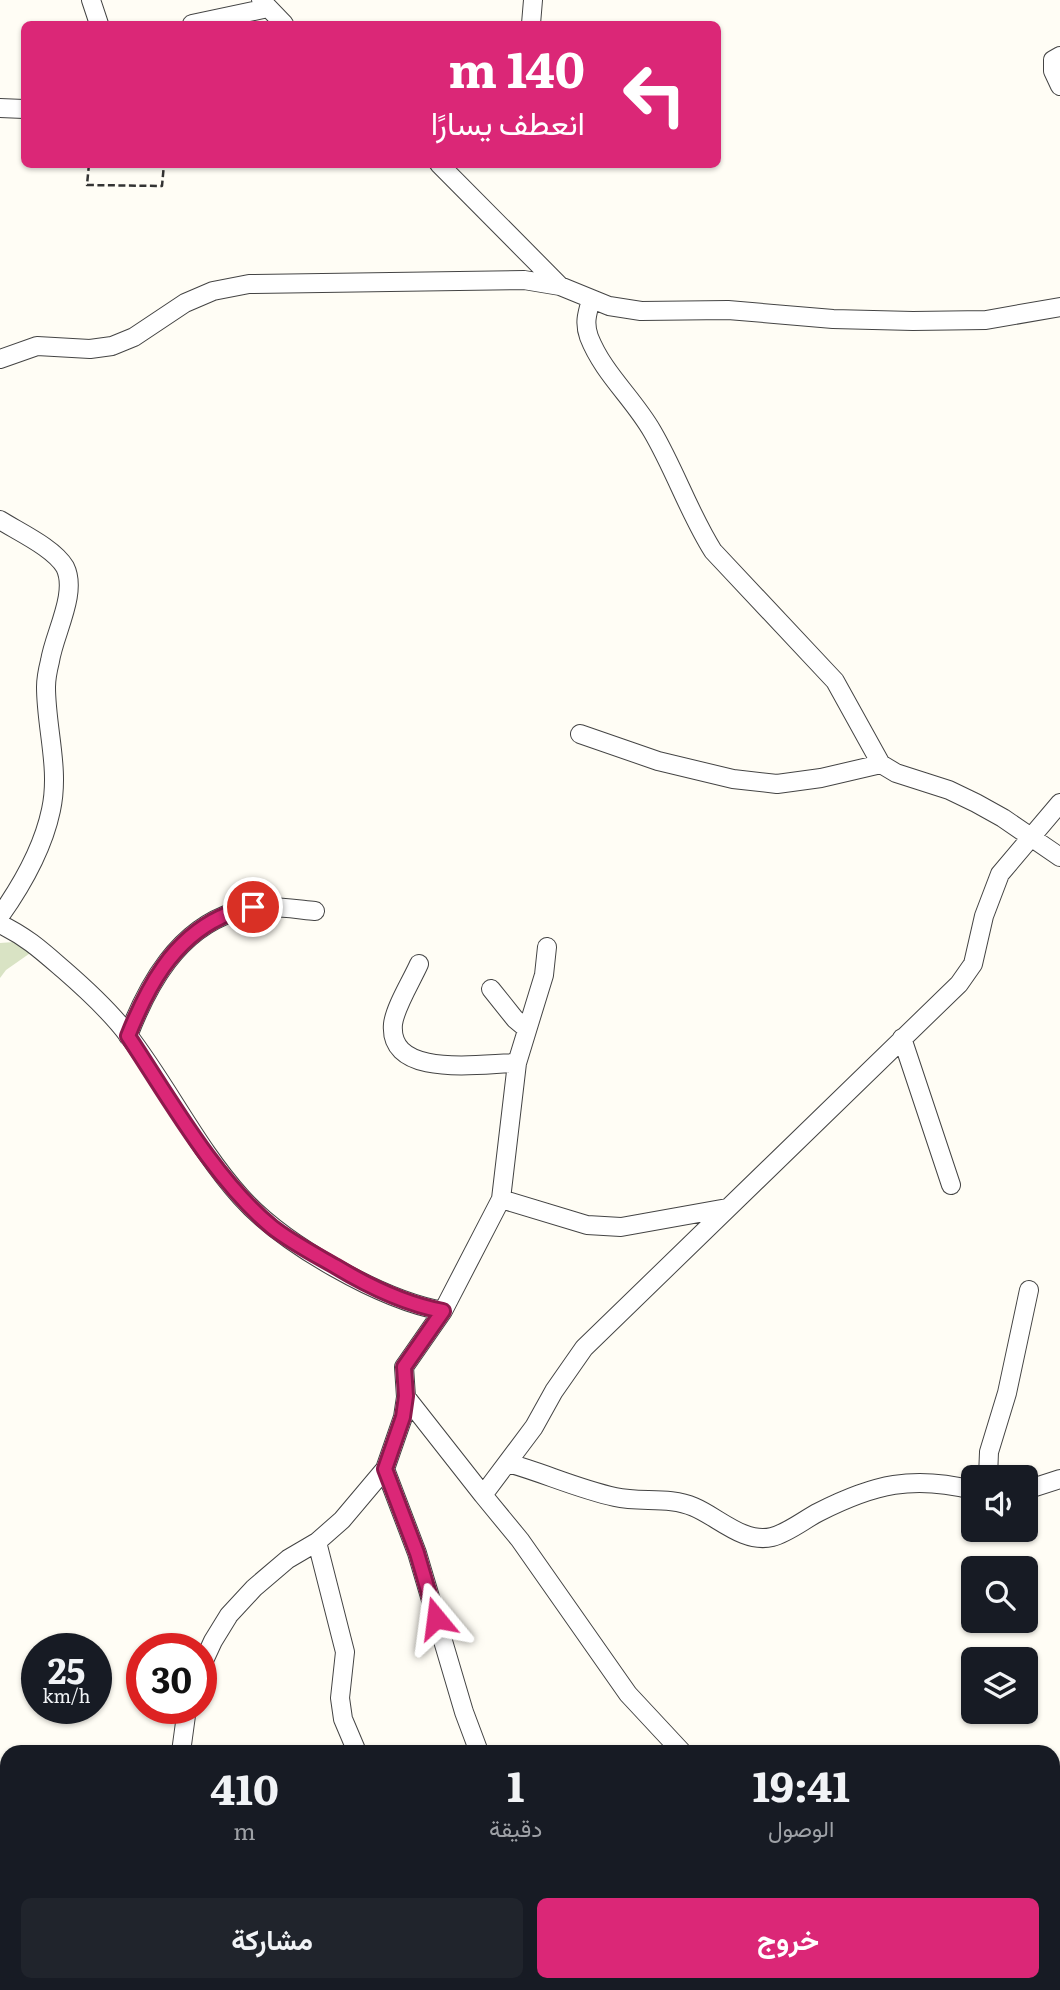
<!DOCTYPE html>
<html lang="ar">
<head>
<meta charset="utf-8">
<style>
	body { margin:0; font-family:Literata,Vazirmatn,serif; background:#20242c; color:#f1f3f6; direction:rtl; height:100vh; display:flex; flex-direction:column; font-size:26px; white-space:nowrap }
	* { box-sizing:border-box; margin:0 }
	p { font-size:23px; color:#9ea1a6 }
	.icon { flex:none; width:38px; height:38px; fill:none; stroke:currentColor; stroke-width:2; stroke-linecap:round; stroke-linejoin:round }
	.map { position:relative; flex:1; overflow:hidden; direction:ltr }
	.drawer { position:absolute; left:0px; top:1745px; width:1060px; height:247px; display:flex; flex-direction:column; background:#171b24; border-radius:21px 21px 0 0; box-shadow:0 2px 5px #0004; direction:rtl }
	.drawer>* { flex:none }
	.guide { position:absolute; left:21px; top:21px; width:700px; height:147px; border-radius:10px; box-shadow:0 2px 5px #0004; direction:rtl; background:#db2777; color:#fff; overflow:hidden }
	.tools { position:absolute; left:961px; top:1465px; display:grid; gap:14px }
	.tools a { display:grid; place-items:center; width:77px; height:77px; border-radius:10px; background:#171b24; box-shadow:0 2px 5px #0004; font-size:35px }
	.speed { position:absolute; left:21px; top:1633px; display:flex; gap:14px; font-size:35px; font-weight:700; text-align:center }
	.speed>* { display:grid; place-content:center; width:91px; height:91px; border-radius:50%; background:#171b24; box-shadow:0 2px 5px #0004; line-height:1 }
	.speed small { font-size:18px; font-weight:400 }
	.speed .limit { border:10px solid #d22; background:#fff; color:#111 }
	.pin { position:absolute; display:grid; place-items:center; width:60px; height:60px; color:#fff; margin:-30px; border:4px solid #fff; border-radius:50%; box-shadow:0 2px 7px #0007 }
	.me { position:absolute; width:77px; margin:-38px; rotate:344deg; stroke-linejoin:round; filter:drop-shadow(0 0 5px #0008) }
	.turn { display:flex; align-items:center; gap:24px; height:147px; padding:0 21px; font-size:32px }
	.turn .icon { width:91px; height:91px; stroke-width:2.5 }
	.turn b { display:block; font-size:49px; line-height:60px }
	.eta { display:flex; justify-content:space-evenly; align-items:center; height:119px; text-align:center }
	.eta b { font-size:42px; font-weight:700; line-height:49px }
	.action { display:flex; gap:14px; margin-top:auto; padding:14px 21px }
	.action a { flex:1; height:80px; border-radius:10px; background:#db2777; color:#fff; font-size:28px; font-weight:700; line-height:80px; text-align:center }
	.action a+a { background:#20242c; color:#f1f3f6 }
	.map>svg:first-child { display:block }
</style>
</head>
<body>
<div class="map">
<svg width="1060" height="1990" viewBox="0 0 1060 1990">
	<rect width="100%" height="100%" fill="#fffdf5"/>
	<path fill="#d9e3c4" d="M28 941 36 949 6 970 0 978V943Z"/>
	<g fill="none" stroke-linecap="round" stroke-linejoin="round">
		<g stroke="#444" stroke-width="20">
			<path id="minor" d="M91 0 99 24
				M261 0 284 24
				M192 24 268 8
				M531 24 533 0
				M1060 56 1053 60V71L1060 86
				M0 108 24 109
				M439 164 560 286
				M591 300C587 314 584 323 589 337 603 373 633 398 652 431 675 470 689 513 713 551L835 681 881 764 896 773 949 790 976 803 1003 818 1060 857
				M0 359 37 346 90 349 112 346 134 337 185 303 213 291 249 284 524 280 560 286 609 306 641 311 728 310 833 319 913 321 986 320 1060 307
				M0 520C19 532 54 548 65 567 78 593 54 634 50 661 48 669 46 678 46 687 46 728 60 769 51 810 43 848 22 885 0 916
				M580 734 658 761 733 779 777 784 821 778 881 764
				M0 924C27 937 42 951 64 970 87 990 110 1011 128 1035 168 1087 197 1148 241 1197 283 1244 381 1300 443 1311
				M419 964C412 980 395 1007 393 1024 388 1080 483 1063 517 1063
				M491 989 515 1019 527 1029
				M128 1036C148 984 178 930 234 912 241 910 248 907 255 907 275 906 295 909 315 911
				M902 1038 951 1185
				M501 1199 587 1225 621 1227 727 1208
				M406 1397 483 1495
				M508 1463C544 1473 578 1489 615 1497 641 1503 669 1496 694 1507 718 1517 744 1544 772 1537 788 1533 805 1519 819 1512 874 1484 913 1475 973 1490
				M385 1469 417 1553 464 1712 479 1752
				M988 1477 989 1452 1007 1393 1029 1290
				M1026 1490 1060 1479
				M317 1542 345 1652 340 1698 343 1719 357 1752
				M201 1667 213 1641 229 1615 254 1588 288 1559 317 1542 342 1520 385 1469 403 1417 406 1397 404 1367 443 1311 501 1199 517 1063 544 975 547 947
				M181 1752 187 1708
				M682 1752 628 1694 520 1540 483 1495 534 1427 554 1391 584 1348 959 984 973 964 984 916 1000 874 1060 803
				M1054 1829 1060 1819
				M1054 1865 1060 1868
				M86 1984V1990
				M191 1984 207 1986 235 1984
				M1045 1984 1060 1990
				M947 1990 950 1984"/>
		</g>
		<path stroke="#333" stroke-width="2.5" stroke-dasharray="7 3.5" stroke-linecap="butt" d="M89 164 87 185 162 186 164 164"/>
		<use href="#minor" stroke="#fff" stroke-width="18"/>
	</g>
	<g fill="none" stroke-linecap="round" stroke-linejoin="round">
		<g stroke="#8e194d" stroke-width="18">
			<path id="route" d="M253 907C242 910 231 912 221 917 172 940 147 988 128 1036 169 1098 215 1180 272 1227 291 1242 314 1254 335 1266 368 1286 405 1304 443 1311L404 1367 406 1396 403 1417 385 1469 417 1553 436 1618"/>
		</g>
		<use href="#route" stroke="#db2777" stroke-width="12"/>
	</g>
</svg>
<div class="tools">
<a><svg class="icon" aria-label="sound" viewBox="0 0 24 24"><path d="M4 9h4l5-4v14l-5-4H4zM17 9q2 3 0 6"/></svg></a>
<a><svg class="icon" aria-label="search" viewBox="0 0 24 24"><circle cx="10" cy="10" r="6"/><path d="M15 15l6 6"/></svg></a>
<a><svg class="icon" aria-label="layers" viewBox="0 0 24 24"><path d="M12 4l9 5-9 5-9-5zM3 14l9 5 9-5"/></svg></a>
</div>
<div class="speed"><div>25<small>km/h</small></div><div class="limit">30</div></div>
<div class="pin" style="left:253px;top:907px;background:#d93025"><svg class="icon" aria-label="arrive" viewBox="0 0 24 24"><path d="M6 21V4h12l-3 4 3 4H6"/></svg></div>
<svg class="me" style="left:436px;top:1618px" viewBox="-20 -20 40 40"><path d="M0-17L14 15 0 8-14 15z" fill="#db2777" stroke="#fff" stroke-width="4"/></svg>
<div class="guide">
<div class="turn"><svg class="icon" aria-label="left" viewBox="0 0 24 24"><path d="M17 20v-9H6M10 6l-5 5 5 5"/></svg><div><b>140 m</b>انعطف يسارًا</div></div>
</div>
<section class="drawer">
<div class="eta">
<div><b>19:41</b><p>الوصول</p></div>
<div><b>1</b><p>دقيقة</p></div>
<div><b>410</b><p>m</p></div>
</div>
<div class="action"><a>خروج</a><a>مشاركة</a></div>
</section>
</div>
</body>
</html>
